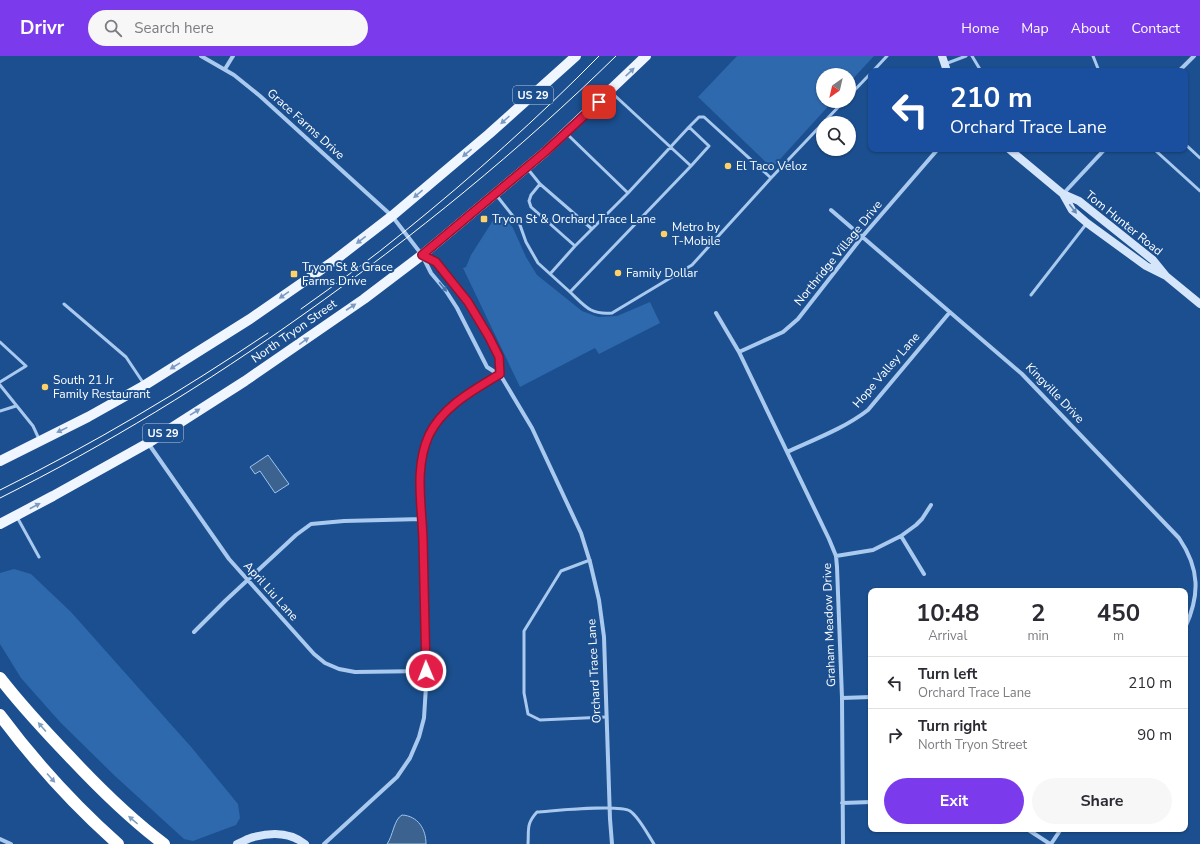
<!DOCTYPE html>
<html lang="en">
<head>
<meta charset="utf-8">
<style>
	body { margin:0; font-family:"Nunito Sans",sans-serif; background:#f7f7f7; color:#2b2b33; height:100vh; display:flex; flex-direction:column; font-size:15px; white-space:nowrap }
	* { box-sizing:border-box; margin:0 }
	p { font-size:13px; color:#7c7c81 }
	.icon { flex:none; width:22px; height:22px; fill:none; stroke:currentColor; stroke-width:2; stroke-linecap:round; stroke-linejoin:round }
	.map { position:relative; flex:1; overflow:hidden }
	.details { position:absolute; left:868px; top:532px; width:320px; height:244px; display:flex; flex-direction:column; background:#fff; border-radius:8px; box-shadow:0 1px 3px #0004 }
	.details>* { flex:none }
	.hud { position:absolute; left:868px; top:12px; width:320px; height:84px; border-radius:8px; box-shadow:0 1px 3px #0004; background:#1a4fa0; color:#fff; overflow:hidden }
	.needle { width:26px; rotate:214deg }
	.tools { position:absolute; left:816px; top:12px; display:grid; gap:8px }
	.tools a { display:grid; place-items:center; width:40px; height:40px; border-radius:50%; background:#fff; box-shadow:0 1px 3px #0004; font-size:20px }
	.pin { position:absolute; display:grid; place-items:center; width:34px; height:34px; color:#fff; margin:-17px; border-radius:8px; box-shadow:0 2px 6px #0006 }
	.me { position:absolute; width:44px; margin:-22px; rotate:359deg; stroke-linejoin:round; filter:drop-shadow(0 0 3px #0008) }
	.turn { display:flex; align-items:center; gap:14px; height:84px; padding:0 16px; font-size:18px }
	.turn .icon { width:52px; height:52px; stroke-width:2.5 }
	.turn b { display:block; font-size:28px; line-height:34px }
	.eta { display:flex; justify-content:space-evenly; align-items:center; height:68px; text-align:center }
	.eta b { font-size:24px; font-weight:700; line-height:28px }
	.action { display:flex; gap:8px; margin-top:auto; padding:8px 16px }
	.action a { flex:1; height:46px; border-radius:24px; background:#7c3aed; color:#fff; font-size:16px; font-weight:700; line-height:46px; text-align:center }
	.action a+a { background:#f7f7f7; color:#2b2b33 }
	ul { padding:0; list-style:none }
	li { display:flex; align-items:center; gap:12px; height:52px; padding:0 16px; border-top:1px solid #e1e1e2 }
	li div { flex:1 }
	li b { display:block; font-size:15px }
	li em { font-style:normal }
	header { display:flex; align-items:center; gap:24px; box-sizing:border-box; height:56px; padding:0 20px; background:#7c3aed; color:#fff }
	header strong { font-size:19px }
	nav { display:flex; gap:22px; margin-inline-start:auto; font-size:14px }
	.search { width:280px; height:36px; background:#f7f7f7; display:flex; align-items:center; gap:10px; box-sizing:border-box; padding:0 14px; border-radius:22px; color:#7c7c81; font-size:15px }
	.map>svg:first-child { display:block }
</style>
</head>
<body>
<header>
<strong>Drivr</strong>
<div class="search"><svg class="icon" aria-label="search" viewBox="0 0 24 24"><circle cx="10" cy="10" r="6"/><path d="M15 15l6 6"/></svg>Search here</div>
<nav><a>Home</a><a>Map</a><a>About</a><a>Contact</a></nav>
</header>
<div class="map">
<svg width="1200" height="788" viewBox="0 0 1200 788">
	<rect width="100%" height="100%" fill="#1b4f8f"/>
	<path fill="#2e69ad" d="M737 0H874L849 27V19H823V45H833L772 112 698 41Z
		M499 155 513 172 526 201 537 219 582 255 598 261 617 260 650 246 660 267 599 298 595 292 520 331 463 212 466 211 471 199Z
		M14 513 31 518 71 556 192 692 238 748 240 762 236 769 193 785 184 783 115 720 60 666 21 622 0 588V517Z"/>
	<path fill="#3c6290" stroke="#9cc4f0" d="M268 399 289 428 275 437 260 415 255 418 250 411Z
		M402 759C418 760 426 773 426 788H387C393 780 394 763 402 759Z"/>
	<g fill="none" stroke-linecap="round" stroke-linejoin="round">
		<path stroke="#a9c9ee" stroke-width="3" d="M972 0 981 15
			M1093 0 1099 15
			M945 8 966 0
			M873 15 887 0
			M849 40 871 17
			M689 71 709 90 691 110
			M567 78 628 137 689 71 699 61H704L771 122 844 45
			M1185 88 1200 102
			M1158 93 1156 95 1200 135
			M527 112 540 128 531 139 529 145 531 151 575 190 550 218
			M540 128 592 173
			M497 140 520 169 526 186 538 207 570 236 691 110 611 36
			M575 190 628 137
			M570 236C585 250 590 259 612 257L692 209 771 122
			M1031 239 1087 167
			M64 248 126 301 144 328
			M0 286 26 310 0 326
			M0 329 33 370 39 383
			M0 355 16 350
			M17 461 39 501
			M590 504 561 515 524 575V637L528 658 540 664 606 661
			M528 788C529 773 526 768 537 756 554 755 618 748 630 755 639 761 648 779 654 788"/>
		<path stroke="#a9c9ee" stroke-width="4" d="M201 0 234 19 260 40 392 160 422 199 431 217 446 235 457 252 487 311 501 320 532 372 581 477 590 506 599 544 604 581 610 763 612 788
			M225 13 233 0
			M1179 15 1194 0
			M1063 138 1105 93
			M831 154 1022 318 1179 482C1200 513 1200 539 1185 572
			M424 199 436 206 468 246 489 281 499 301 500 318
			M716 257 739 296 829 483 836 500 837 511 842 642 843 788
			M739 296 783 276 798 263 862 181 938 93
			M148 387 229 503 314 598 325 607 339 613 355 616 426 615
			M787 396C813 384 845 372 868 354L950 256
			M901 480 924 518
			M836 500 873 494 901 480 916 469 922 463 931 449
			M1064 534 1065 535
			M194 576 225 545 296 479 311 468 344 465 422 463
			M842 642 871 641
			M842 747 871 746
			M1027 773 1050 788
			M0 783 11 788
			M324 788 397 721 410 702 419 681 424 662 426 630 422 463 419 420 423 399 430 379 441 362 456 346 500 318
			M1051 788 1061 773"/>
		<path stroke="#d6e6fa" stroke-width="8" d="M942 0 947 15
			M1009 93 1063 138
			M1166 220 1153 204 1079 145 1063 138 1072 154 1087 167 1146 210 1166 220 1200 248
			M237 788C243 786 248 782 254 781 272 776 290 776 305 788"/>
		<path stroke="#f0f6ff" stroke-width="10" d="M0 405 88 361 145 329 250 263 335 204 392 160 489 78 576 0
			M0 468 53 440 148 387 245 325 364 243 422 199 545 96 646 0"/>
		<path stroke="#fff" stroke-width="12" d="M0 622C21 649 45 675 69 700 99 732 129 762 164 788
			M0 659C35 706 74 749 118 788"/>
		<path stroke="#fff" stroke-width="1" d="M301 253C336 228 371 203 405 175 473 120 538 62 599 0
			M0 434C93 388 182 335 268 277
			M0 442C106 389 207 327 304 258 414 180 519 95 616 0"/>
	</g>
	<defs><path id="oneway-solid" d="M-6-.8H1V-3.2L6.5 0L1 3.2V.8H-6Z"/></defs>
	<g fill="#7b9ac1">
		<use href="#oneway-solid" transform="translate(630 16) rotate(-43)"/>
		<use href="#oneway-solid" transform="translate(505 64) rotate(138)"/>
		<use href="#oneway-solid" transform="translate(467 97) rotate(140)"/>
		<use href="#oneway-solid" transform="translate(418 138) rotate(140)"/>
		<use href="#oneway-solid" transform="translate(361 184) rotate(142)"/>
		<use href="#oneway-solid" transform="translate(284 239) rotate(145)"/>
		<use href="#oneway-solid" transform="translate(351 251) rotate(-33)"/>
		<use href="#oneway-solid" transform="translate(304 285) rotate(-36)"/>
		<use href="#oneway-solid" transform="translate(175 310) rotate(148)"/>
		<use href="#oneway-solid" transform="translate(195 356) rotate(-32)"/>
		<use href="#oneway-solid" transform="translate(62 374) rotate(154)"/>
		<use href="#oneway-solid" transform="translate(35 450) rotate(-28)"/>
	</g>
	<use fill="#668bba" href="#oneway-solid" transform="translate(1073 153) rotate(52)"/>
	<use fill="#4674ac" href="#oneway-solid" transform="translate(443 231) rotate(51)"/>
	<g fill="#829ec1">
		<use href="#oneway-solid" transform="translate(42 671) rotate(-131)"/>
		<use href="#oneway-solid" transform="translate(51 722) rotate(48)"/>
		<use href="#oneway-solid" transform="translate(133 764) rotate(-140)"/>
	</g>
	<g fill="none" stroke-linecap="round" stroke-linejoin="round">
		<g stroke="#92132f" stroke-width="10">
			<path id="route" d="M426 615C425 571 424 528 423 484 422 449 414 412 429 379 443 350 474 334 500 318L499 301 489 281 468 246 436 206 422 199 545 96 599 46"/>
		</g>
		<use href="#route" stroke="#e11d48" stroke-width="7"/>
	</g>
	<g fill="#ffd166" stroke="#1b4f8f" stroke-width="1.5">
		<circle cx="728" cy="110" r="4"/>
		<rect x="480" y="159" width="8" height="8" rx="2"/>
		<circle cx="664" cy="178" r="4"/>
		<circle cx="618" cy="217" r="4"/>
		<rect x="290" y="214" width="8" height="8" rx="2"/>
		<circle cx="45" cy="331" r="4"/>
	</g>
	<g text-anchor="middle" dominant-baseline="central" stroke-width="4" stroke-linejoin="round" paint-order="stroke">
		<g fill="#1b4f8f" stroke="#bbcadd" stroke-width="1">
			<rect x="513" y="30" width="40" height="18" rx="3"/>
			<rect x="143" y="368" width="40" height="18" rx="3"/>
		</g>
		<g font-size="11" font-weight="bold" fill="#fff">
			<text x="533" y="39">US 29</text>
			<text x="163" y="377">US 29</text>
		</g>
		<g font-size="12" fill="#fff" stroke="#1b4f8f">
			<text transform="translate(306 68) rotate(42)">Grace Farms Drive</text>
			<text transform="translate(1124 167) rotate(39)">Tom Hunter Road</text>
			<text transform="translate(838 197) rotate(-51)">Northridge Village Drive</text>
			<text transform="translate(294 275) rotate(-35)">North Tryon Street</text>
			<text transform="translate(886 314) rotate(-49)">Hope Valley Lane</text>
			<text transform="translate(1055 337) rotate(46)">Kingville Drive</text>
			<text transform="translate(271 535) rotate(48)">April Liu Lane</text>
			<text transform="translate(829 569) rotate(-92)">Graham Meadow Drive</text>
			<text transform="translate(594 615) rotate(-93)">Orchard Trace Lane</text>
		</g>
		<g font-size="12" fill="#fff" stroke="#1b4f8f" text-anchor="start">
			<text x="736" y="110">El Taco Veloz</text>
			<text x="492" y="163">Tryon St &amp; Orchard Trace Lane</text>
			<text x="672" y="171">Metro by<tspan x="672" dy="14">T-Mobile</tspan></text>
			<text x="302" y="211">Tryon St &amp; Grace<tspan x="302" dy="14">Farms Drive</tspan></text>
			<text x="626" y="217">Family Dollar</text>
			<text x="53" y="324">South 21 Jr<tspan x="53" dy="14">Family Restaurant</tspan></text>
		</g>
	</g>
</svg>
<div class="tools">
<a><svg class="needle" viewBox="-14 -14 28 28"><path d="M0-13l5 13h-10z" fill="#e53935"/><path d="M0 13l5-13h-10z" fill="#7c7c81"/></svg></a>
<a><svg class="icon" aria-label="search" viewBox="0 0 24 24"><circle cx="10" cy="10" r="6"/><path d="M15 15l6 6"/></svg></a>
</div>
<div class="pin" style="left:599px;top:46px;background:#d93025"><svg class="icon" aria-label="arrive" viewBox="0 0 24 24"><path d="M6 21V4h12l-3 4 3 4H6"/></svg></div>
<svg class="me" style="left:426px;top:615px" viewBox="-20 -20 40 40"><circle r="17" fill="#e11d48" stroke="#fff" stroke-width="3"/><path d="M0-11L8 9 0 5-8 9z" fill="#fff"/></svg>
<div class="hud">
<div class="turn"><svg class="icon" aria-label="left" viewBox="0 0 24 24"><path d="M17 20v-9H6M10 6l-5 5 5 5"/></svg><div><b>210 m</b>Orchard Trace Lane</div></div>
</div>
<section class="details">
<div class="eta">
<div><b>10:48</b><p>Arrival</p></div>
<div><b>2</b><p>min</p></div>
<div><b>450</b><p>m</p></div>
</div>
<ul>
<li><svg class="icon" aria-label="left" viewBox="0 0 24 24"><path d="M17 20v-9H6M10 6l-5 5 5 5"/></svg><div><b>Turn left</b><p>Orchard Trace Lane</p></div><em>210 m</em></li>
<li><svg class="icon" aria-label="right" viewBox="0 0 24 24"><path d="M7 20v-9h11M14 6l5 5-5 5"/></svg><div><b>Turn right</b><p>North Tryon Street</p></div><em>90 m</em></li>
</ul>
<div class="action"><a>Exit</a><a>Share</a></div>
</section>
</div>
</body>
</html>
